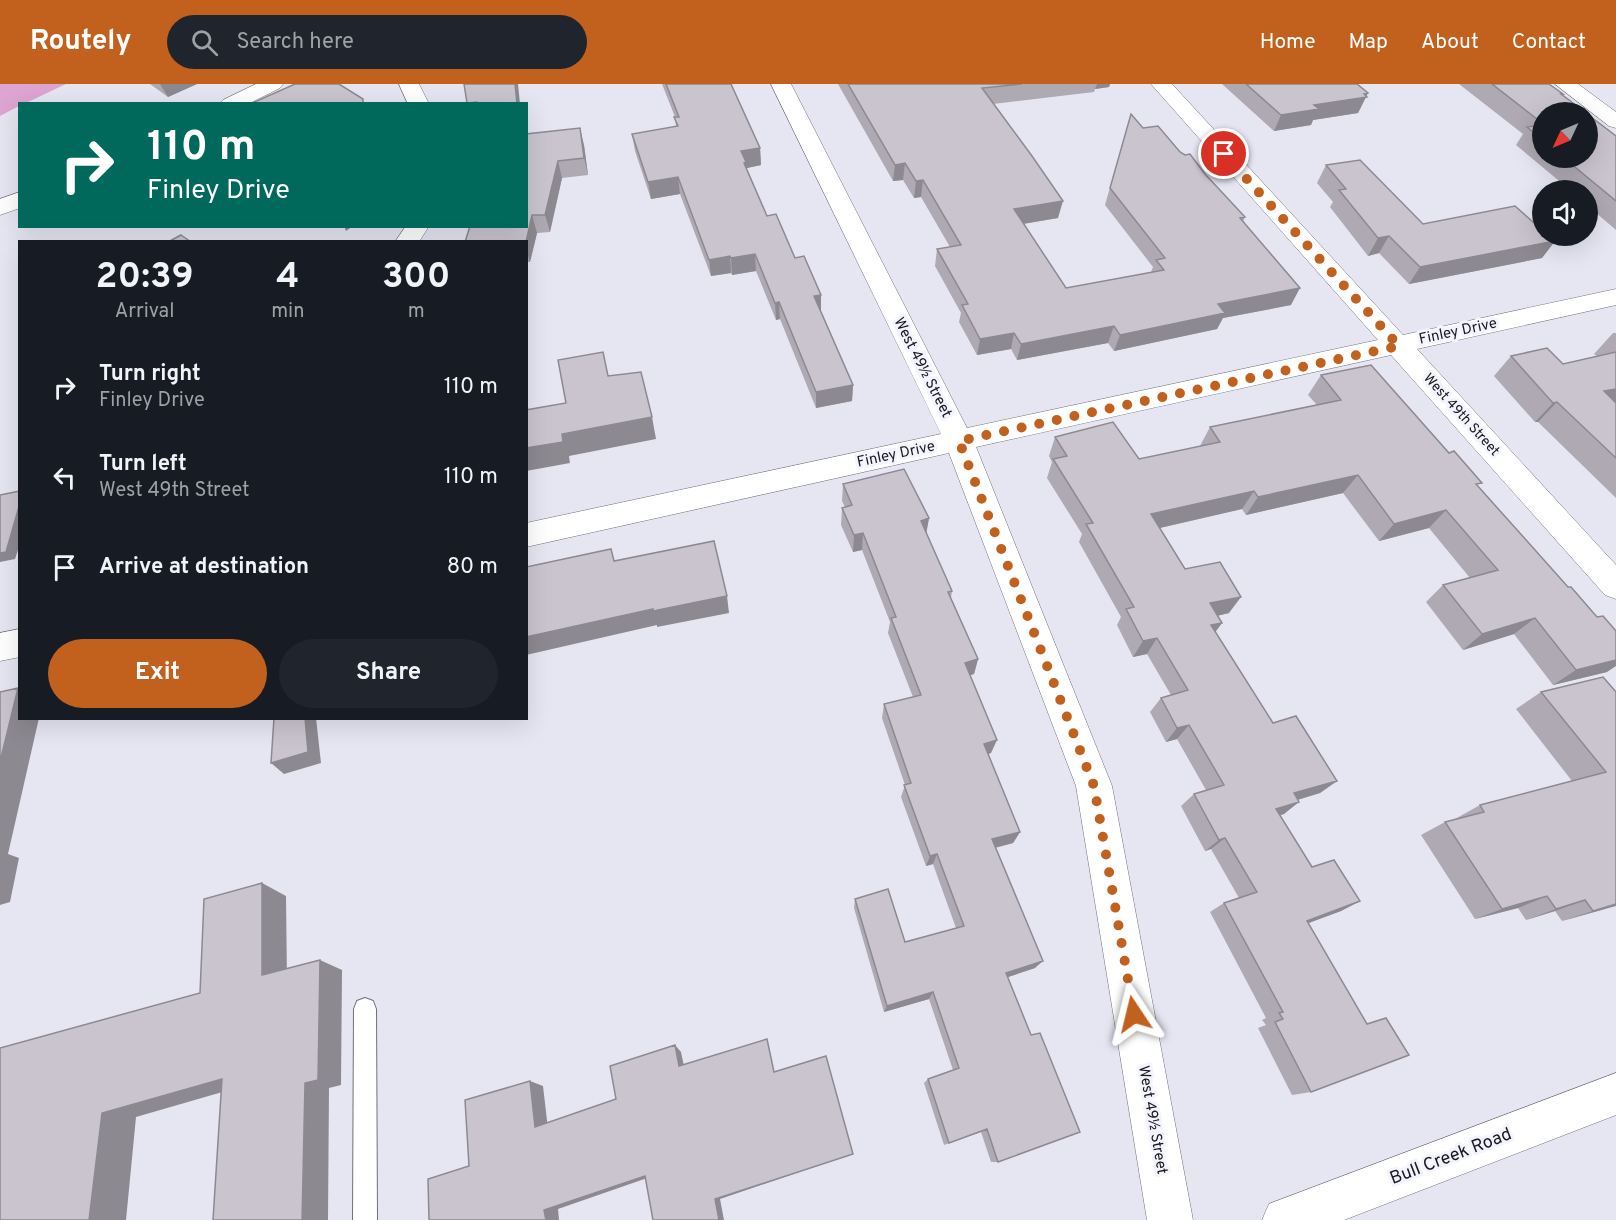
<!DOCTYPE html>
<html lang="en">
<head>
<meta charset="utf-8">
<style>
	body { margin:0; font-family:Overpass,sans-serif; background:#20242c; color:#f1f3f6; height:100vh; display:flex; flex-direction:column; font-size:22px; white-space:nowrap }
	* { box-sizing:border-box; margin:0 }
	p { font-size:20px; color:#9ea1a6 }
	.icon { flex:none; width:33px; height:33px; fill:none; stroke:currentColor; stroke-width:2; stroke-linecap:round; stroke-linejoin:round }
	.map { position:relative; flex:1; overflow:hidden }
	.sheet { position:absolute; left:18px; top:156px; width:510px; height:480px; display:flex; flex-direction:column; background:#171b24; border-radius:0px; box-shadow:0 6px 24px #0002 }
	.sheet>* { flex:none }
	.guide { position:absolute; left:18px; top:18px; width:510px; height:126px; border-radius:0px; box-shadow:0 6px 24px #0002; background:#00695c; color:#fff; overflow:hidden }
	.needle { width:39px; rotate:226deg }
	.controls { position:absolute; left:1532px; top:18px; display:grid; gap:12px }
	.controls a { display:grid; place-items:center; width:66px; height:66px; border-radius:50%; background:#171b24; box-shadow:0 6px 24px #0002; font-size:30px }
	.pin { position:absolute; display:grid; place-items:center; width:51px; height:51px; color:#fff; margin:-26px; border:3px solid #fff; border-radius:50%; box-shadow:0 2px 6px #0007 }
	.me { position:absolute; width:66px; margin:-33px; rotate:350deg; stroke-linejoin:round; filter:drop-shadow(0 0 4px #0008) }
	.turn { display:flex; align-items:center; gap:21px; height:126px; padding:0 30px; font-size:27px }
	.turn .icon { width:78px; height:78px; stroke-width:2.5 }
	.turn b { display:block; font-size:42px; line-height:51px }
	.eta { display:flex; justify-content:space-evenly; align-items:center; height:102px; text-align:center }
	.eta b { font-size:36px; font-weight:700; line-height:42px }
	.primary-button { display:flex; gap:12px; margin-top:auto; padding:12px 30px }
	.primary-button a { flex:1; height:69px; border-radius:36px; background:#c2611e; color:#fff; font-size:24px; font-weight:700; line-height:69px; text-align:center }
	.primary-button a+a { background:#20242c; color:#f1f3f6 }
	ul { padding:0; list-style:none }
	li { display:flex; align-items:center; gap:18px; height:90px; padding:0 30px }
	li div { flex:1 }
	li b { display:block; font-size:22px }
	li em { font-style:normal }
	header { display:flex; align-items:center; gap:36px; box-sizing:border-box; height:84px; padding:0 30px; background:#c2611e; color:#fff }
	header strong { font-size:28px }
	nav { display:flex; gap:33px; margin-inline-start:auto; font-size:21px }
	.search { width:420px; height:54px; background:#20242c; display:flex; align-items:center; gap:15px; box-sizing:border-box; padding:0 21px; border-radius:33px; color:#9ea1a6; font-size:22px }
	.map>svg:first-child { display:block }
</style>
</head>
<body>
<header>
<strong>Routely</strong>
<div class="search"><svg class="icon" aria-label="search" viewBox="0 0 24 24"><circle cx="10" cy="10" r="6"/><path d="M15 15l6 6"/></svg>Search here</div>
<nav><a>Home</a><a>Map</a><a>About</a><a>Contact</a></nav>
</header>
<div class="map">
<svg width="1616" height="1136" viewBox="0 0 1616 1136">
	<rect width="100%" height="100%" fill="#e6e6f3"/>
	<path fill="#dea4d2" d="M0 0H66L26 19 20 20 19 22 0 32Z"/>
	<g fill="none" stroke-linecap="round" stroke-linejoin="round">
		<g stroke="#70707b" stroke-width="2">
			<path id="lane" d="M365 914 373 917 376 925 377 1136H353L354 925 357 917Z"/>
		</g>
		<g stroke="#70707b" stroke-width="1">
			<path id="street" d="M256 0H283L280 4 248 20H220L223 16Z
				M399 0H419L429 20H408Z
				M771 0H791L967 344 1378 256 1151 0H1172L1403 251 1616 205V221L1417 265 1616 481V515L1605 511 1391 271 976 363 1112 702 1193 1136H1147L1076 702 949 369 526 463V439L941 350Z
				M1555 0H1578L1616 28V44L1609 42Z
				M20 108V124L0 131V115Z
				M406 142H429L419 158H395Z
				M20 545V573L0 577V549Z"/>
		</g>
		<g stroke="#70707b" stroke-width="1">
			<path id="secondary" d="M1616 989V1031L1344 1136H1262L1269 1120Z"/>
		</g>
		<use href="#lane" fill="#fff" fill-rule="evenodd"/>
		<use href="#street" fill="#fff" fill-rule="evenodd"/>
		<use href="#secondary" fill="#fff" fill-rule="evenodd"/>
	</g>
	<path fill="#aea9b2" d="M150 0H197L168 13Z
		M662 0H731L760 64 761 81 747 84V85L767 132 795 174 820 228 853 301 852 317 816 324 780 235 776 236 756 187 732 191 731 189 711 192 680 110 651 115 635 67 632 50 676 43 675 33Z
		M838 0H1110L1109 3 1095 5 1094 8 993 20 1058 134 1023 140 1066 204 1151 188 1153 183 1105 121 1131 30 1143 44 1180 68 1205 90 1245 133 1243 138 1291 221 1223 234 1217 245 1114 267 1108 259 1017 276 1011 265 977 271 959 238 961 229 935 182 937 165 950 163 921 113 914 114 903 96 893 97Z
		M1222 0H1357L1368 9 1358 29 1313 36 1311 41 1274 47Z
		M1459 0H1549L1563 10 1542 28V74H1587L1616 52V146L1587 121V106H1570L1516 61 1523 50Z
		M526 50 584 61 588 91 562 94 550 148 537 149 530 178H526Z
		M1326 81 1423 140 1555 157 1542 174 1409 200 1379 169 1368 172 1330 123 1333 118 1317 99Z
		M1613 249H1616V414L1538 338H1535L1494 292 1511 272 1563 280 1597 272 1594 270Z
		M1321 291 1478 403 1607 588 1553 601 1514 550 1463 566 1426 518 1443 501 1470 494 1429 444 1379 457 1343 409 1246 431 1242 425 1160 444 1185 485 1229 529 1217 532 1222 539 1215 548 1273 639 1337 697 1320 709 1298 716 1284 730 1280 731 1312 783 1360 817 1341 827 1308 839 1367 940 1386 934 1311 1008 1292 1011 1258 944 1266 941 1262 936 1266 934 1210 828 1224 819 1239 814 1211 765 1205 767 1181 722 1194 710 1206 706 1177 655 1166 658 1150 628 1161 614 1171 611 1147 570 1133 573 1117 541 1121 533 1079 458 1082 450 1047 394 1052 378 1049 372 1055 353 1139 375 1200 362 1210 343 1317 321 1308 311Z
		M843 400 929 434 926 449 952 507 951 514 978 575 974 590 970 591 991 669 988 670 1020 748 1013 759 995 764 1035 884 1008 893 998 1078H991L981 1048 944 1061 924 999 928 995 953 986 929 915 884 928 854 824 855 815 905 858 956 844 933 780 926 782 901 713 905 701 882 634 884 620 913 613 888 549 890 538 862 466 853 468 841 441 842 424 845 423 842 417Z
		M1541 608H1616L1605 825 1562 837 1555 827 1526 836 1518 824 1475 835 1421 751 1445 738 1455 735 1480 721 1572 697 1516 625Z"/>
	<path fill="#8d8991" d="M160 0H197L168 13Z
		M515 0H518L520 20H517Z
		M1097 0H1110L1109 3 1095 5Z
		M1368 9 1358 29 1313 36 1311 41 1274 47 1281 31 1314 21Z
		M580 44 584 61 588 91 584 74Z
		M760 64 761 81 747 84V95L741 67Z
		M558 77 562 94 550 148 545 131Z
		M905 79 903 96 893 97 895 81Z
		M678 93 680 110 651 115 648 98Z
		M923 96 921 113 914 114 916 97Z
		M1063 117 1058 134 1010 142 1014 125Z
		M532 131 537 149 530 178 526 165V158Z
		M344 142H353L346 147Z
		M1389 152 1379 169 1368 172 1378 154Z
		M1555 157 1542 174 1409 200 1420 183Z
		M755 170 756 187 732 191 731 174Z
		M730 172 731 189 711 192 709 176Z
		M1300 204 1291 221 1223 234 1217 245 1114 267 1120 251 1218 220Z
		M821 211V228L814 212Z
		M779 218 780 235 776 236 775 219Z
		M1114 242 1108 259 1017 276 1021 260Z
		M1014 249 1011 265 977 271 980 255Z
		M853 301 852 317 816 324V308Z
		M1616 305V321L1604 307Z
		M1557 318 1538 338H1535L1553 319Z
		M652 333 656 355 569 372 570 379 526 387V364L562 350Z
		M1358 391 1343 409 1246 431 1258 413Z
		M1254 407 1242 425 1142 448 1151 430Z
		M20 419V460L15 475 0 478V469Z
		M1446 426 1429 444 1379 457 1394 440Z
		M929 434 926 451 921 437Z
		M863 449 862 466 853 468 854 451Z
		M727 512 729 529 657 543V541L526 571V553L653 525Z
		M1241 513 1229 529 1199 536 1210 519Z
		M1535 534 1514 550 1463 566 1482 550Z
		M1222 539 1210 555 1211 541Z
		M1157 554 1147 570 1133 573 1143 557Z
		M978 575 974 590 961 594 965 579Z
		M1616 576V582L1607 588 1553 601 1576 586Z
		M18 604 20 605V634H39L8 770 19 774 10 818 0 821V678Z
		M305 634H316L321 679 284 690 271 679Z
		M1189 641 1177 655 1166 658 1177 644Z
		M997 656 991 669 979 673 984 660Z
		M1337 697 1320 709 1279 721 1294 709Z
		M1299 718 1284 730 1261 737 1276 725Z
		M1020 748 1013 759 986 766 992 755Z
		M1225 754 1211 765 1205 767 1219 756Z
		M937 770 933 780 926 782 930 772Z
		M262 799 286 812 287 900 262 891Z
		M1547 812 1518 824 1475 835 1502 825Z
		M1585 816 1555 827 1526 836 1556 825Z
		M1360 817 1341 827 1290 846 1307 837Z
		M1616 820V822L1605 825 1562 837 1593 827Z
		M320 876 342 886 341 1001 329 1004 328 1136H302L305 999Z
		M1043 877 1035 884 999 896 1006 889Z
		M933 908 929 915 884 928 887 922Z
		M675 961 681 968 685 987 679 982Z
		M222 995 250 1000 136 1033 126 1136H89L102 1029Z
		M530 997 543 1002 548 1045 535 1043Z
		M853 1070 720 1115 724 1136H719L715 1115Z
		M645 1092H653L558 1125 559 1136H546L544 1126Z"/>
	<path fill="#cac4cf" stroke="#8d8991" stroke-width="1.5" d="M295 0H339L363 15V20H250Z
		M464 0H515L517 20H477V18L467 19Z
		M666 0H731L760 64 741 67 746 78 744 79 767 132 776 130 795 174 804 172 821 211 814 212 853 301 816 308 779 218 775 219 755 170 731 174 730 172 709 176 678 93 648 98 632 50 678 42 674 33H679Z
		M848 0H1022L982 4 1032 72 1063 117 1014 125 1066 204 1164 186 1156 176 1165 174 1110 104 1131 30 1143 44 1158 42 1180 68 1185 71 1190 70 1205 90 1245 133 1240 134 1300 204 1218 220 1225 229 1120 251 1114 242 1021 260 1014 249 980 255 962 221 968 220 937 165 961 161 923 96 916 97 905 79 895 81Z
		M1246 0H1357L1368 9 1364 10 1367 13 1314 21 1319 25 1281 31Z
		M1492 0H1549L1563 10H1561L1585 28H1542V39Z
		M1587 30 1616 52V117L1564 74H1587Z
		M1542 41V55L1527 43Z
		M580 44 584 74 558 77 545 131H532L526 158H465L470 142H526V50Z
		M1360 76 1423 140 1515 122 1542 146V152H1549L1555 157 1420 183 1389 152 1378 154 1339 106 1346 105 1326 81Z
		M181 151 191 158H168Z
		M1547 264 1563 280 1616 268V305L1604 307 1616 319V374L1557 318 1553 319 1511 272Z
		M603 268 608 292 641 288 652 333 562 350 563 358 526 364V326L566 319 558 276Z
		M1371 281 1449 369 1454 367 1482 399 1476 400 1568 503H1571L1597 533 1603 532 1616 547V576L1576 586 1535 534 1482 550 1443 501 1498 486 1446 426 1394 440 1358 391 1258 413 1254 407 1151 430 1185 485 1220 478 1241 513 1210 519 1222 539 1211 541 1273 639 1296 632 1337 697 1294 709 1299 718 1276 725 1312 783 1334 776 1360 817 1307 837 1367 940 1386 934 1409 971 1311 1008 1275 938 1283 935 1279 929 1283 928 1224 819 1257 808 1225 754 1219 756 1194 710 1224 701 1189 641 1177 644 1161 614 1188 606 1157 554 1143 557 1126 525 1134 523 1086 440 1093 439 1053 375 1067 372 1055 353 1113 338 1139 375 1220 358 1210 343 1341 316 1321 291Z
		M904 385 929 434 921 437 952 507 948 508 978 575 965 579 997 656 984 660 1020 748 992 755 1043 877 1006 889 1031 951 1040 949 1080 1048 998 1078 987 1045 949 1059 928 995 959 984 933 908 887 922 855 815 888 805 905 858 964 842 937 770 930 772 904 701 911 699 884 620 921 611 891 534 896 533 863 449 854 451 842 424 852 421 843 400Z
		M20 407V419L6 468 0 469V411Z
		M714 457 727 512 653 527V525L526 553V483L611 465 614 477Z
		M1603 593 1616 608V820L1593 827 1585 816 1556 825 1547 812 1502 825 1445 738 1484 728 1480 721 1606 688 1541 608Z
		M18 604 0 678V608Z
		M274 634H305L308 668 271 679Z
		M262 799V891L320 876 318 996 305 999 302 1136H213L222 995 102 1029 89 1136H0V964L200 909 204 815Z
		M767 955 774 988 826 972 853 1070 715 1115 719 1136H653L645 1092 544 1126 546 1136H429L428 1095 469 1082 465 1016 530 997 535 1043 616 1015 610 982 675 961 679 982Z"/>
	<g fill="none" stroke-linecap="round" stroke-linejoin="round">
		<path stroke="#c2611e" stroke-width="10" stroke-dasharray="0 18" d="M1134 930 1094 702 959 357 1399 262 1224 70"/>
	</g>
	<g text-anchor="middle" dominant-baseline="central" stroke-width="6" stroke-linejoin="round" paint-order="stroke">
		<g font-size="14" fill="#18181d" stroke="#f3f4fe">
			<text transform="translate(1461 331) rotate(48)">West 49th Street</text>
		</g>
		<g font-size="15" fill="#18181d" stroke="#f3f4fe">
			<text transform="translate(1458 248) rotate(-12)">Finley Drive</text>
			<text transform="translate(922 284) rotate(63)">West 49½ Street</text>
			<text transform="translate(896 371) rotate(-12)">Finley Drive</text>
			<text transform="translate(1152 1036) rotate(80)">West 49½ Street</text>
		</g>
		<g font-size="18" fill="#18181d" stroke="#f3f4fe">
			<text transform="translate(1451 1073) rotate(-21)">Bull Creek Road</text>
		</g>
	</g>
</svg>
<div class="controls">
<a><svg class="needle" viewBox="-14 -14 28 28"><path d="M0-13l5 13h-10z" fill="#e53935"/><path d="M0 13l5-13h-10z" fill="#9ea1a6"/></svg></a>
<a><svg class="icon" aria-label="sound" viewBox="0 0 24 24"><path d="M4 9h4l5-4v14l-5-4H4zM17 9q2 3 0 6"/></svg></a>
</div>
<div class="pin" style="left:1224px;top:70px;background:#d93025"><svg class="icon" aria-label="arrive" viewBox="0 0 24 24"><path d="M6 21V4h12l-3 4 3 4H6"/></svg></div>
<svg class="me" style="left:1134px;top:930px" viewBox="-20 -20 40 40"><path d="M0-17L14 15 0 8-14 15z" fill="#c2611e" stroke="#fff" stroke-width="4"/></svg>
<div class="guide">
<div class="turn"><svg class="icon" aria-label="right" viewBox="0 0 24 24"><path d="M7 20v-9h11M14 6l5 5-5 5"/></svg><div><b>110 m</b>Finley Drive</div></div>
</div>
<section class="sheet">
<div class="eta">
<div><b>20:39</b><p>Arrival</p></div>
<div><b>4</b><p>min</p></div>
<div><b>300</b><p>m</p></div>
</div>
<ul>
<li><svg class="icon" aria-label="right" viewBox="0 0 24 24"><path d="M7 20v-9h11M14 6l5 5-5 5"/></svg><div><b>Turn right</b><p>Finley Drive</p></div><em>110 m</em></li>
<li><svg class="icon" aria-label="left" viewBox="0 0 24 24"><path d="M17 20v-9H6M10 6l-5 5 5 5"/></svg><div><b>Turn left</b><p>West 49th Street</p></div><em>110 m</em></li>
<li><svg class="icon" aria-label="arrive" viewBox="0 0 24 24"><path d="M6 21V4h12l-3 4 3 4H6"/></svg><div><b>Arrive at destination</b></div><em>80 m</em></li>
</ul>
<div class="primary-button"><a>Exit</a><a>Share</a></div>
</section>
</div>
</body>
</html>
